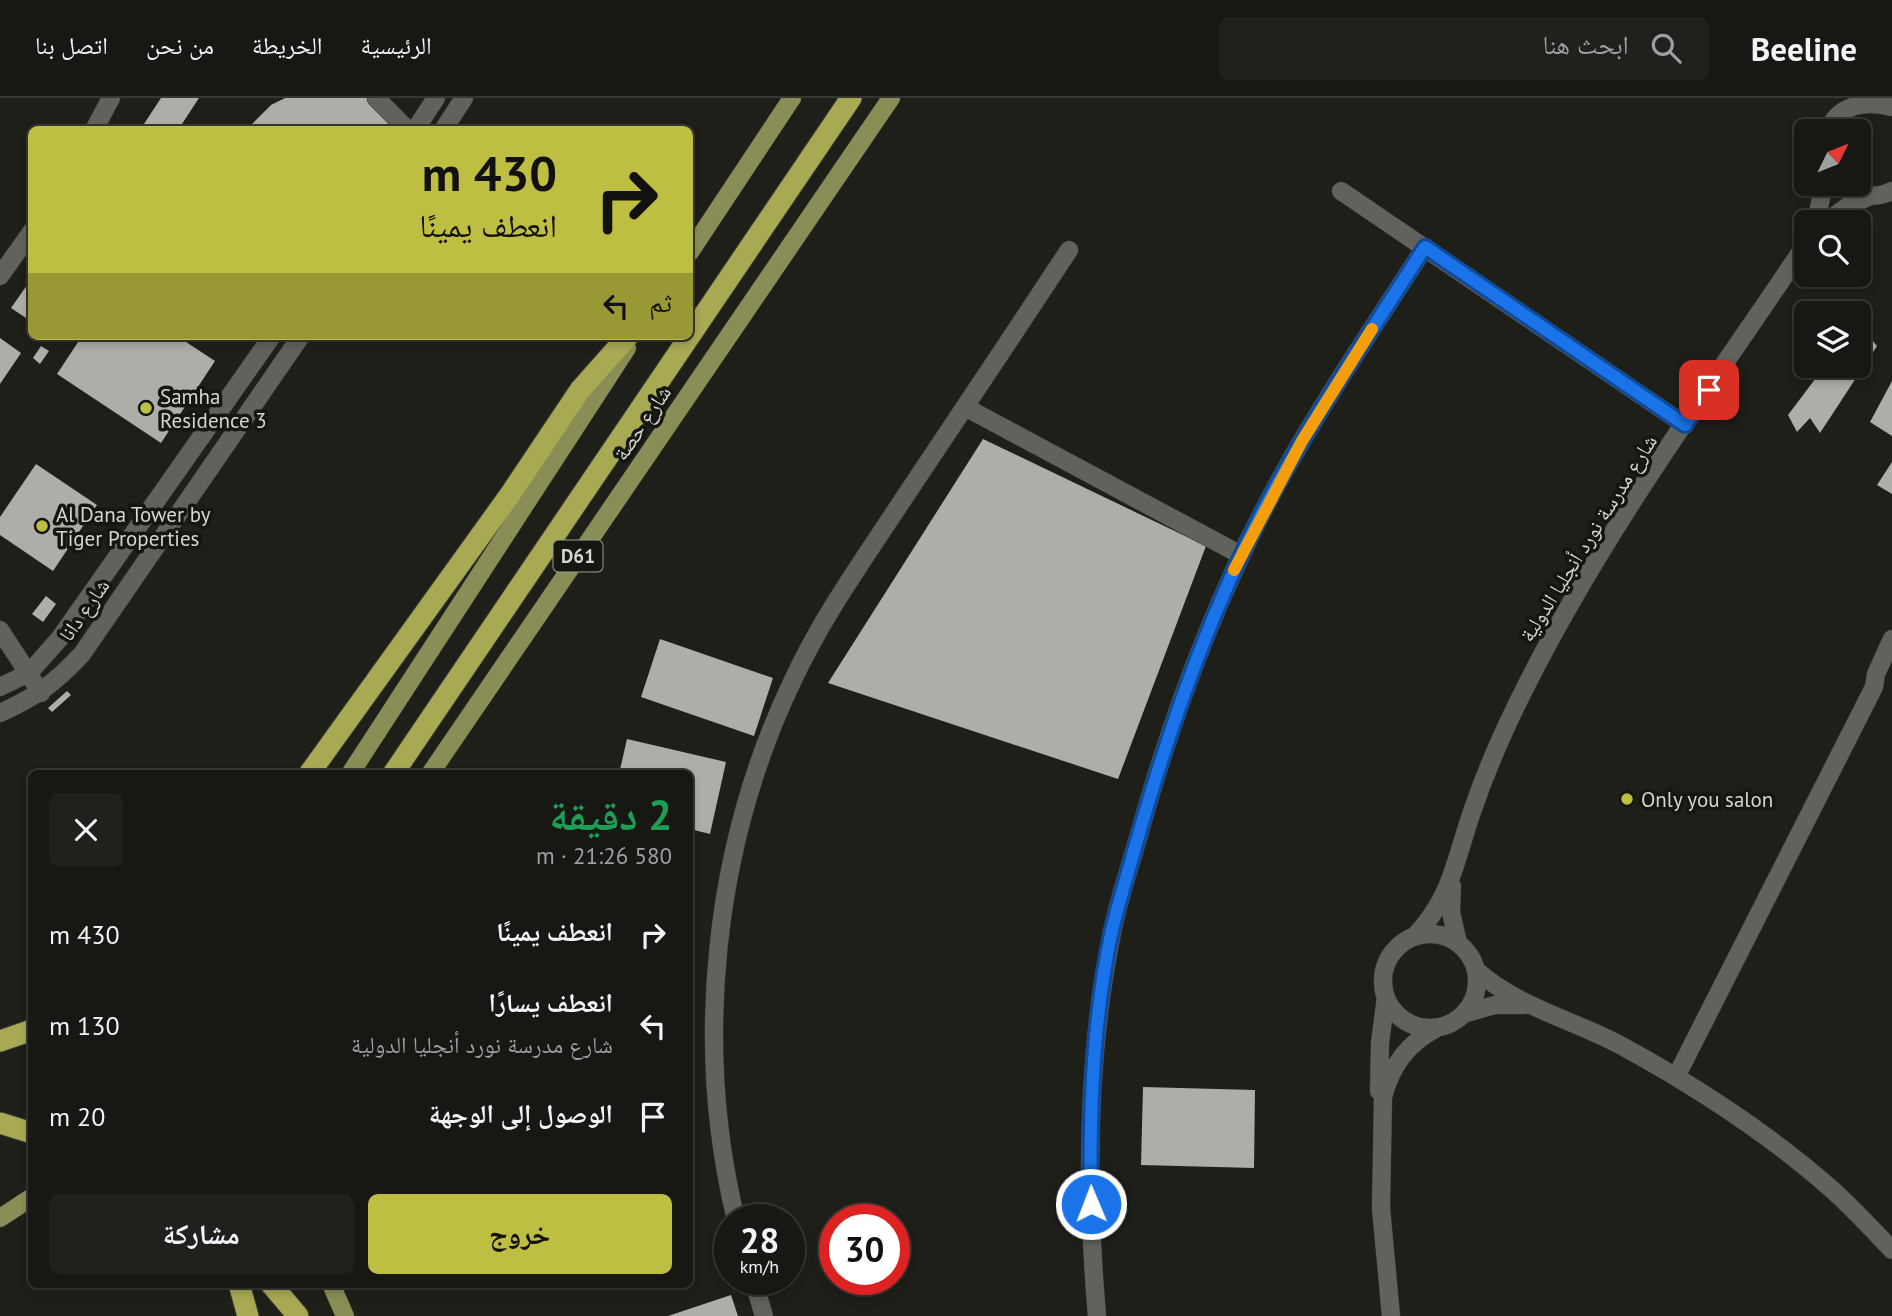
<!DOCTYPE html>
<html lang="ar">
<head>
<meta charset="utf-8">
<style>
	body { margin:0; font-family:"PT Sans","Noto Naskh Arabic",sans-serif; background:#20201d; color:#f1f3f6; direction:rtl; height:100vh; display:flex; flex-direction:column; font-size:26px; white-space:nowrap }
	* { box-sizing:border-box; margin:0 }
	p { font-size:23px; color:#9e9fa0 }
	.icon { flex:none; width:38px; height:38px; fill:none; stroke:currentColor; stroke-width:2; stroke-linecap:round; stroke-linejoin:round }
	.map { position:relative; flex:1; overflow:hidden; direction:ltr }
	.drawer { position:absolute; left:28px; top:672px; width:665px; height:518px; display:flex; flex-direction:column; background:#171714; border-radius:10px; box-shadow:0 4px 10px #0003,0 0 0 2px #363634; direction:rtl }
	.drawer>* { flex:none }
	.banner { position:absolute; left:28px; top:28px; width:665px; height:214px; border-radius:10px; box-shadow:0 4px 10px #0003,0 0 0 2px #363634; direction:rtl; background:#bebf42; color:#111; overflow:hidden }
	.needle { width:46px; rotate:47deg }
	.tools { position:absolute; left:1794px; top:21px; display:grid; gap:14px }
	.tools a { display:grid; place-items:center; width:77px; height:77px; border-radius:10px; background:#171714; box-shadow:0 4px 10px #0003,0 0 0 2px #363634; font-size:35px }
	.speed { position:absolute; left:714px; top:1106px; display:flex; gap:14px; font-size:35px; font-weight:700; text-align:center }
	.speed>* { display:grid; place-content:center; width:91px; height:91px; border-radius:50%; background:#171714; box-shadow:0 4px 10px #0003,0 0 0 2px #363634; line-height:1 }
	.speed small { font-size:18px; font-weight:400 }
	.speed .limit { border:10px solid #d22; background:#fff; color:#111 }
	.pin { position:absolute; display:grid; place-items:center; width:60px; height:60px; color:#fff; margin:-30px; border-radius:14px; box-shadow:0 4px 10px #0006 }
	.me { position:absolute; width:77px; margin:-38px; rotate:359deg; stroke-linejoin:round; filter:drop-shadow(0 0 5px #0008) }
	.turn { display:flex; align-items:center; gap:24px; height:147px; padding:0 21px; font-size:32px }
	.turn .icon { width:91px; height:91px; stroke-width:2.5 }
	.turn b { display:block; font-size:49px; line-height:60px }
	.then { display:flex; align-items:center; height:66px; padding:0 21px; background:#0003; gap:14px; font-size:26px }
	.round { display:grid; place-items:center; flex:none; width:74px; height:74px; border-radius:10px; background:#20201d }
	.head { display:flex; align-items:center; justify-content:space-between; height:119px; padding:0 21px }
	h1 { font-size:42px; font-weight:700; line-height:52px; color:#1e9e55 }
	.button { display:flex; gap:14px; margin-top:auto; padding:14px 21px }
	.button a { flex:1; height:80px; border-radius:10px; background:#bebf42; color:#111; font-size:28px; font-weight:700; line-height:80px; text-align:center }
	.button a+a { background:#20201d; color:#f1f3f6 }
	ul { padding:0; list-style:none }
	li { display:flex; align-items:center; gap:21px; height:91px; padding:0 21px }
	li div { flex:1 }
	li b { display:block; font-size:26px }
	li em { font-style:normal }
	header { display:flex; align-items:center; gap:42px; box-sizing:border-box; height:98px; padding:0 35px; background:#171714; border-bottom:2px solid #363634 }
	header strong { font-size:33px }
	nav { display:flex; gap:38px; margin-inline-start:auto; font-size:24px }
	.search { width:490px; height:63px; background:#20201d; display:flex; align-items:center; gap:18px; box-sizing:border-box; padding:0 24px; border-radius:10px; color:#9e9fa0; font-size:26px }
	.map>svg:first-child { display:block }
</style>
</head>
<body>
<header>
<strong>Beeline</strong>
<div class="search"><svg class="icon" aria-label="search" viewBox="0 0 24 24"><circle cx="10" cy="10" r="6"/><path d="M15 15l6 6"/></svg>ابحث هنا</div>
<nav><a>الرئيسية</a><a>الخريطة</a><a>من نحن</a><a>اتصل بنا</a></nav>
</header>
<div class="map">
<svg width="1892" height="1218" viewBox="0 0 1892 1218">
	<rect width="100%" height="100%" fill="#1f1f1a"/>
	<path fill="#adaea7" d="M161 0H199L178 32H140Z
		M285 0H369L402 32H246L271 7Z
		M32 180V224L11 210Z
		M1866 235 1877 248 1820 335 1810 320 1797 334 1788 317 1825 268H1858V244Z
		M82 238H177L215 263 161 345 57 276Z
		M0 240 21 255 0 286Z
		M41 248 49 253 40 266 33 260Z
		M1892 283V338L1870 324Z
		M983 341 1206 448 1118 681 828 585Z
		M1892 364V396L1877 387Z
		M36 366 97 407 53 473 0 437V419Z
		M46 498 56 506 43 524 32 516Z
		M660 541 773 580 754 638 641 599Z
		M67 593 71 597 52 614 48 610Z
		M627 641 726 664 710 736 690 731V676H619Z
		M1143 989 1255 992 1254 1070 1141 1067Z
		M731 1197 738 1218H668Z"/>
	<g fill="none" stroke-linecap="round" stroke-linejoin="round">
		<g stroke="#3a3a36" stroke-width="19">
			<path id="minor" d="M376 0 408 32
				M94 32 111 0
				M1341 93 1685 327
				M1816 124 1824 86
				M1826 124 1848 108 1868 99
				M0 178 32 133
				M965 309 1241 457
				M0 532 41 595
				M1452 788 1451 814 1458 845
				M1383 883a47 47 0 1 1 94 0a47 47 0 1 1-94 0Z
				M1414 839C1453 798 1455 761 1473 711 1488 667 1507 625 1528 584 1606 430 1710 289 1806 146
				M1476 872C1517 909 1574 922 1622 948 1695 988 1765 1033 1828 1088 1851 1108 1871 1130 1892 1152
				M1466 915 1495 907H1525
				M1676 979 1874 589 1876 576 1892 541
				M1379 993 1380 945 1386 899
				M736 1122C693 945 714 748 792 584 823 517 866 458 906 397 961 315 1015 234 1069 152
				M753 1181 764 1218
				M1097 1218C1086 1091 1086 960 1112 835 1118 803 1129 772 1138 740 1172 617 1217 496 1279 383 1323 303 1375 227 1425 149
				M1391 1218 1381 1110 1383 999C1391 968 1407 946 1435 931"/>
		</g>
		<g stroke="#3a3a36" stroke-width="19">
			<path id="tertiary" d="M415 32 436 0
				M443 32 464 0
				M1828 33C1838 6 1867 2 1892 9
				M1840 86C1856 98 1873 102 1892 93
				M0 589 29 575 60 540 272 238
				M0 615C36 599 55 585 82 556L301 238"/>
		</g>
		<g stroke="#3a3a36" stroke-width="19">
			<path id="primary" d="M690 154 792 0
				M350 676 627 250
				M430 676 891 0
				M0 1120 32 1099
				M331 1186 345 1218"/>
		</g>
		<g stroke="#3a3a36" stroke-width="23">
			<path id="motorway" d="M309 676 509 398 580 292 628 238
				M393 676 851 0
				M0 943 32 932
				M0 1025 32 1035
				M239 1186 248 1218
				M271 1186 298 1218"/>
		</g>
		<use href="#minor" stroke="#62625c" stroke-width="18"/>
		<use href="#tertiary" stroke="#62625c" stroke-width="18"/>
		<use href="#primary" stroke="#8b8d57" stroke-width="18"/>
		<use href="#motorway" stroke="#a7a953" stroke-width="21"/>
	</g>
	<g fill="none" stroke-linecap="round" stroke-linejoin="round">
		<g stroke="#114b97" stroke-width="18">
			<path id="route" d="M1091 1106C1089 1017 1093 919 1112 832 1119 803 1128 775 1136 746 1172 620 1216 497 1279 383 1324 303 1375 227 1425 149L1685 327 1709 292"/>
		</g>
		<use href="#route" stroke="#1a73e8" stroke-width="12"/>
		<path stroke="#f59e0b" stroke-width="12" d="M1234 472 1302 343 1372 231"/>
	</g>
	<g fill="#bebf42" stroke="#161611" stroke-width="2.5">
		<circle cx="146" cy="310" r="7"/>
		<circle cx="42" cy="428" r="7"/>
		<circle cx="1627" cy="701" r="7"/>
	</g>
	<g text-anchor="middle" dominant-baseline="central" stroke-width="7" stroke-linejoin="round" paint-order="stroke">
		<rect fill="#161611" stroke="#9c9c97" stroke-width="2" x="553.5" y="442.5" width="49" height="31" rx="5"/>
		<g font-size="19" font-weight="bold" fill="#d5d5d1">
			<text x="578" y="458">D61</text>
		</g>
		<g font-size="21" fill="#d5d5d1" stroke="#161611" text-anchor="start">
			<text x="160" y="298">Samha<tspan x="160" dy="24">Residence 3</tspan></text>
			<text x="56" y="416">Al Dana Tower by<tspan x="56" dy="24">Tiger Properties</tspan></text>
			<text x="1641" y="701">Only you salon</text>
		</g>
		<g font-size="21" fill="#d5d5d1" stroke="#161611">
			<text transform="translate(642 325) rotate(-56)">شارع حصة</text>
			<text transform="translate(1588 440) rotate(-58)">شارع مدرسة نورد أنجليا الدولية</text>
			<text transform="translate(84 512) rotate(-55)">شارع دانا</text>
		</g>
	</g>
</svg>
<div class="tools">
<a><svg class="needle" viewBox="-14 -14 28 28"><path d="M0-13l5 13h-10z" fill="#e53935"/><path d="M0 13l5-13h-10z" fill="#9e9fa0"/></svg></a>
<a><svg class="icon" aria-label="search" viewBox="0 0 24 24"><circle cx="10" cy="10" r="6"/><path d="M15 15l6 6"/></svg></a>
<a><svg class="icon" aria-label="layers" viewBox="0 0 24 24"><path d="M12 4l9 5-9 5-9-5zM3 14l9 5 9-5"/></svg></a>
</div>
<div class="speed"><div>28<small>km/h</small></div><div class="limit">30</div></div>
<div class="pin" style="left:1709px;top:292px;background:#d93025"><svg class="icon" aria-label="arrive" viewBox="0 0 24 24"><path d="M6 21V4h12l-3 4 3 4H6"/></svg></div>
<svg class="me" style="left:1091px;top:1106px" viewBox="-20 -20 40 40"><circle r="17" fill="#1a73e8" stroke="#fff" stroke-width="3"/><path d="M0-11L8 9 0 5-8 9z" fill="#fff"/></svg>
<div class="banner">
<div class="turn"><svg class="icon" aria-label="right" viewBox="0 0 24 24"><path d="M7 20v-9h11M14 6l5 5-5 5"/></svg><div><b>430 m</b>انعطف يمينًا</div></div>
<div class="then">ثم<svg class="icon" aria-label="left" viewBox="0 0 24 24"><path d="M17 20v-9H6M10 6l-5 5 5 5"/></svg></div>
</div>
<section class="drawer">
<div class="head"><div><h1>2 دقيقة</h1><p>580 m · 21:26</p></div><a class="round"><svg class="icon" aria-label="close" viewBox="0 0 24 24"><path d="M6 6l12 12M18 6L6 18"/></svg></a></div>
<ul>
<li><svg class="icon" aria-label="right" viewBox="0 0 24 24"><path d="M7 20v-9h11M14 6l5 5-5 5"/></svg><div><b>انعطف يمينًا</b></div><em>430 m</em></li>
<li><svg class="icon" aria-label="left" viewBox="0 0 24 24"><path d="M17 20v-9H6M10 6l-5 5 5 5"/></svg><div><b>انعطف يسارًا</b><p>شارع مدرسة نورد أنجليا الدولية</p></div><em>130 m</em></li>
<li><svg class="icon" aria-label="arrive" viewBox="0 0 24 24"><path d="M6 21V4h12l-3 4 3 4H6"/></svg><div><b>الوصول إلى الوجهة</b></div><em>20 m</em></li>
</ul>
<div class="button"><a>خروج</a><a>مشاركة</a></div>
</section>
</div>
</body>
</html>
